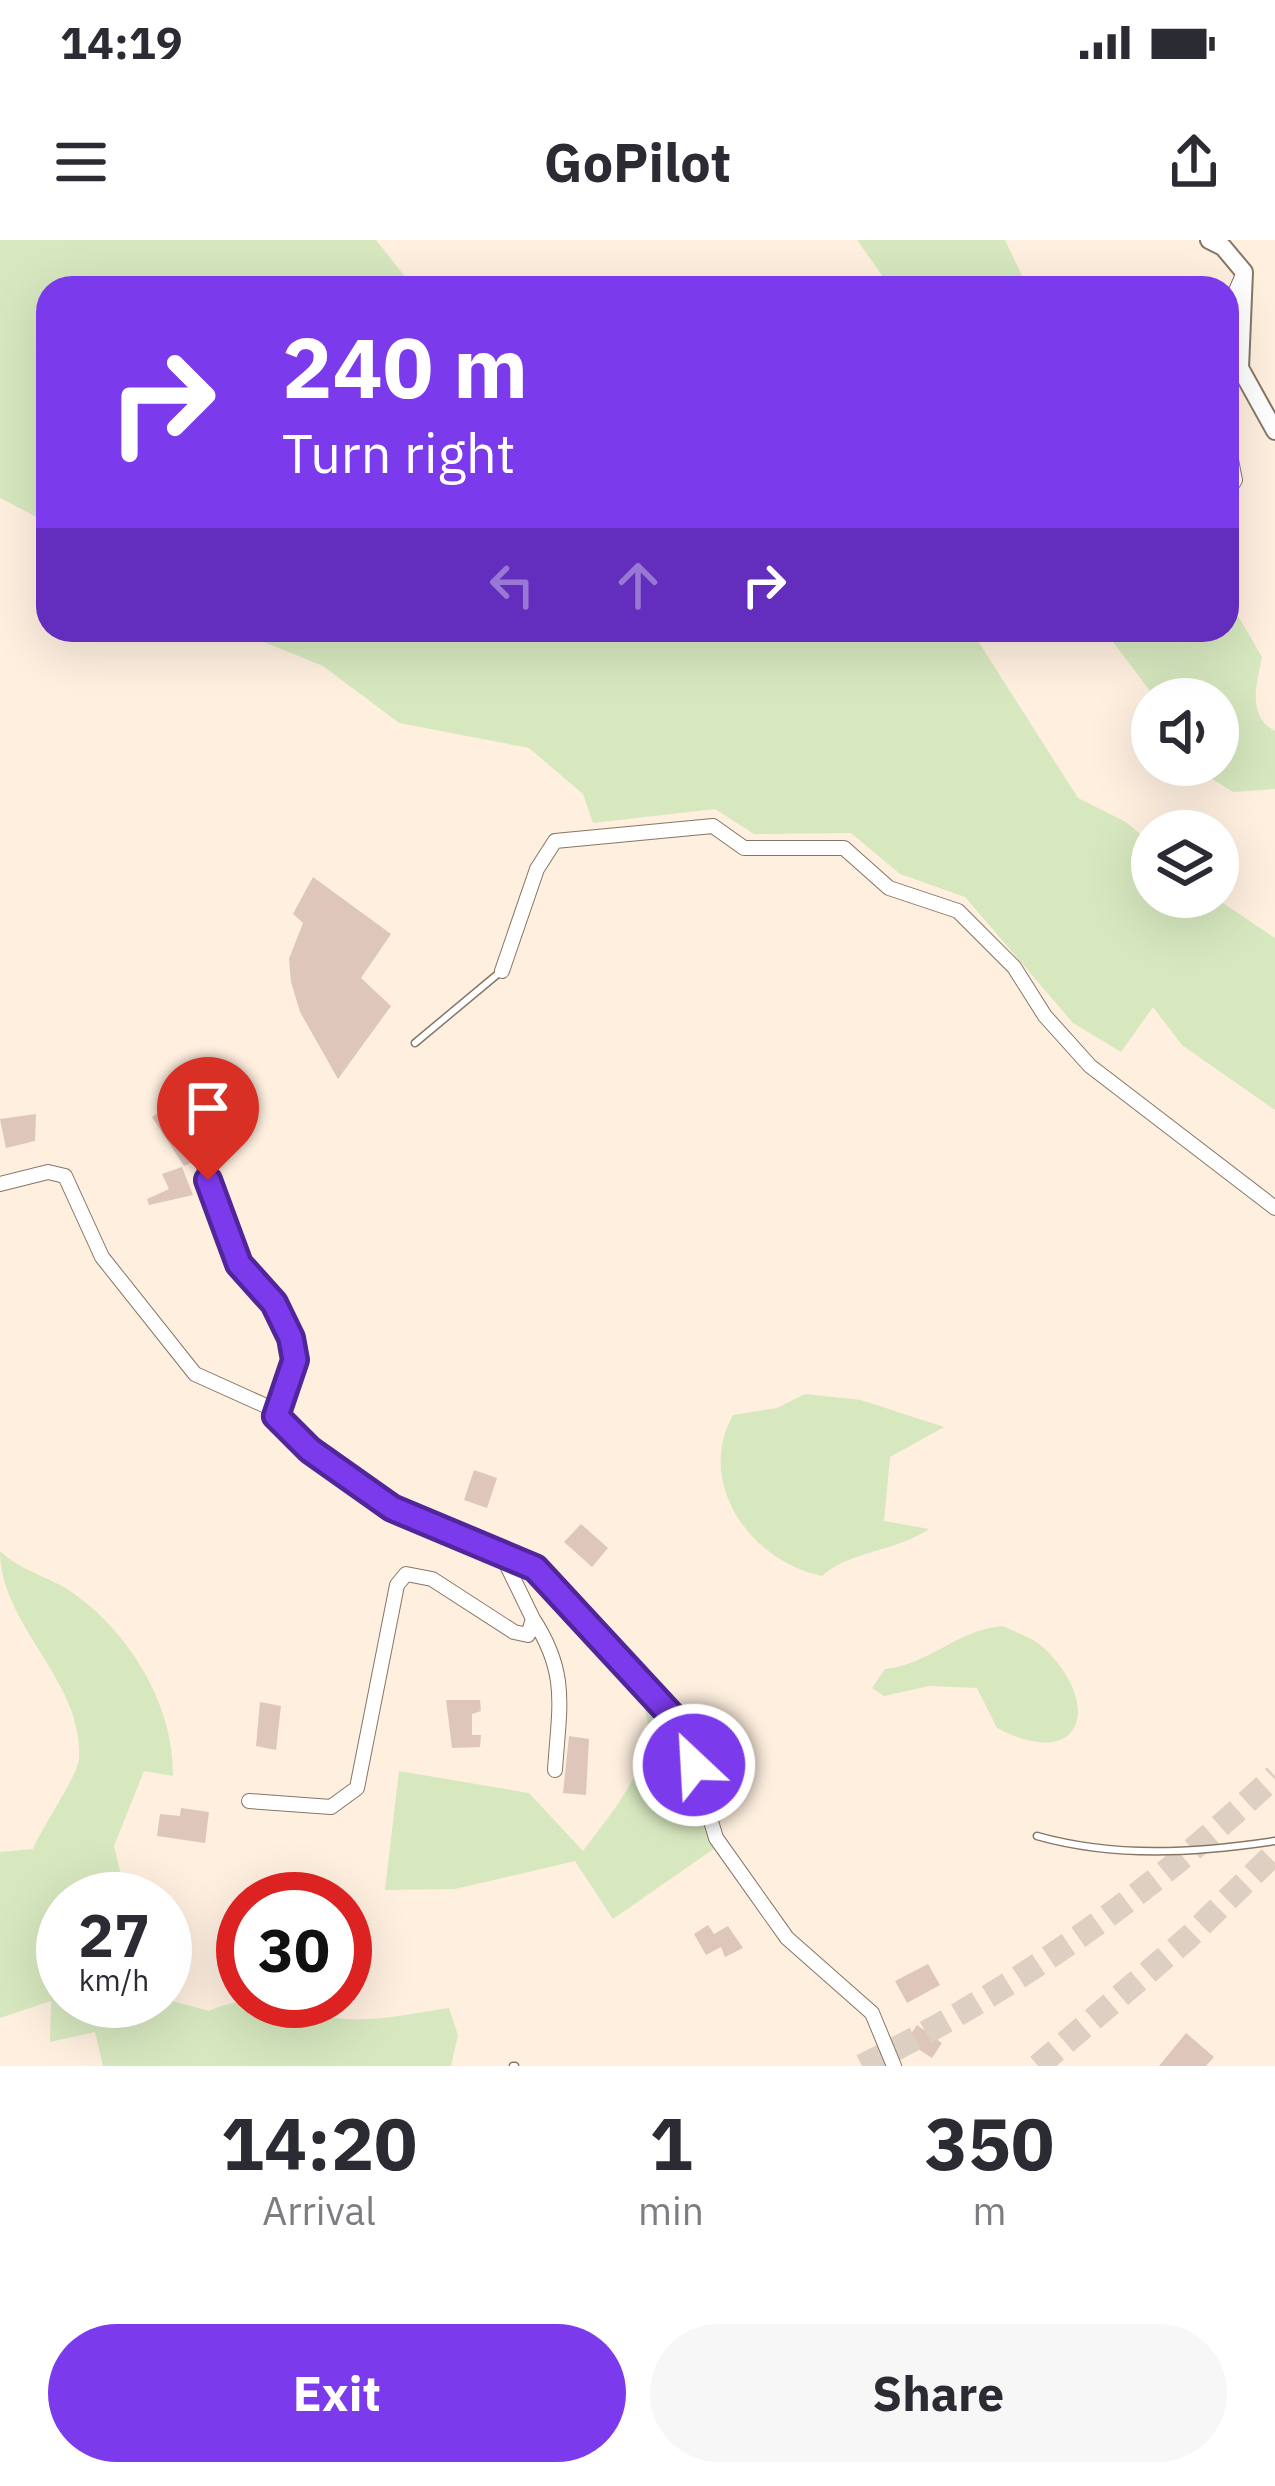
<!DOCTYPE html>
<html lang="en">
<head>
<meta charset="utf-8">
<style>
	body { margin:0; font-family:"IBM Plex Sans",sans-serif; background:#f7f7f7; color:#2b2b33; height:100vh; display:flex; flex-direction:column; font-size:45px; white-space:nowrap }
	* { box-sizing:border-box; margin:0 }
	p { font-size:39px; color:#7c7c81 }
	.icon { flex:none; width:66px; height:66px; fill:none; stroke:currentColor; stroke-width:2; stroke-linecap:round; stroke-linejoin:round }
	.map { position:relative; height:1826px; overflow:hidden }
	.sheet { display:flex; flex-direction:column; background:#fff; flex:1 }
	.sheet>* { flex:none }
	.hud { position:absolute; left:36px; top:36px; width:1203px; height:366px; border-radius:36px; box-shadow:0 12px 48px #0002; background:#7c3aed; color:#fff; overflow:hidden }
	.controls { position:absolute; left:1131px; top:438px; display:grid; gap:24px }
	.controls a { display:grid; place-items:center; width:108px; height:108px; border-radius:50%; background:#fff; box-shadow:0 12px 48px #0002; font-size:60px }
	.speed { position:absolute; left:36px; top:1632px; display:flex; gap:24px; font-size:60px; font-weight:700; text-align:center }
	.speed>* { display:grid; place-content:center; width:156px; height:156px; border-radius:50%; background:#fff; box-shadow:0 12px 48px #0002; line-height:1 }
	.speed small { font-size:30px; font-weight:400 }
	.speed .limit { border:18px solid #d22; background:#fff; color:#111 }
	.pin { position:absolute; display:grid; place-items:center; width:102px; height:102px; color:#fff; margin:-123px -51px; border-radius:50% 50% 50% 0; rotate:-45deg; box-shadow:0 0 12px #0007 }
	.pin .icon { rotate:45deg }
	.me { position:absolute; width:132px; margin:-66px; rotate:335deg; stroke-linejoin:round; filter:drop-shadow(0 0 9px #0008) }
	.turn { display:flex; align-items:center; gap:42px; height:252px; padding:0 48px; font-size:54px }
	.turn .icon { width:156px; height:156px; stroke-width:2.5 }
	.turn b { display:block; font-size:84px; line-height:102px }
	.lanes { display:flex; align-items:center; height:114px; padding:0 48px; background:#0003; justify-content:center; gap:60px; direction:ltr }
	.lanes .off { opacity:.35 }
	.eta { display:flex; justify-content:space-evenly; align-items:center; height:204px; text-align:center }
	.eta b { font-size:72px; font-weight:700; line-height:84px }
	.button { display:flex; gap:24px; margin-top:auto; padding:24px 48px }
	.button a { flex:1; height:138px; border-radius:72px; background:#7c3aed; color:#fff; font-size:48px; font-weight:700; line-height:138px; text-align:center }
	.button a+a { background:#f7f7f7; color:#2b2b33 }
	.status { display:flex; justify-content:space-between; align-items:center; height:84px; padding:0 60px; background:#fff; direction:ltr }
	.status svg { height:33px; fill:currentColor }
	header { display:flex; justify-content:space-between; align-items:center; height:156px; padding:0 48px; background:#fff; font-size:54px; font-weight:700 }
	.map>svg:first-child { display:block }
</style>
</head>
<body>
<div class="status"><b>14:19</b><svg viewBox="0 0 49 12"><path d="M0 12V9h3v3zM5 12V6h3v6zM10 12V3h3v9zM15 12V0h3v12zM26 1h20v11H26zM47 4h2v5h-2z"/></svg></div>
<header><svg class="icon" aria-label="menu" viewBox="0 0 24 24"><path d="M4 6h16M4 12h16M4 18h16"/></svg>GoPilot<svg class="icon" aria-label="share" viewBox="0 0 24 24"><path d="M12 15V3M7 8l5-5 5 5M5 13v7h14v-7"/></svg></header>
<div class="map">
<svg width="1275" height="1826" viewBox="0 0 1275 1826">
	<rect width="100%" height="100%" fill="#feefdf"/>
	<path fill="#d7e8bf" d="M0 0H376L414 48H48V283L0 258Z
		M857 0H1005L1028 48H891Z
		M1227 357 1262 417C1257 443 1246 476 1275 491V549L1233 552 1195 528 1218 525V459H1156L1104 390H1227Z
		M234 390H971L1078 558 1126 582 1152 604V657H1214L1275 698V870L1182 805 1153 767 1121 812 1073 783 965 657 900 634 851 593 754 594 715 569 593 583 583 554 529 508 399 483 323 426Z
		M805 1154 861 1160 944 1187 890 1217 884 1281 929 1289C895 1312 849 1311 822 1336 754 1323 694 1245 733 1175L777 1168Z
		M0 1311C22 1332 49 1336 73 1353 131 1394 174 1466 173 1536L144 1531 114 1606 127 1659H63V1761L165 1759 209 1771C253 1750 290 1772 336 1778 372 1783 414 1773 449 1768L458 1795 451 1826H103L95 1792 50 1802 51 1761 0 1778V1612L33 1609C43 1585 78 1536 79 1518 84 1441 0 1386 0 1311Z
		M1003 1386C1017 1393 1034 1398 1045 1409 1104 1467 1081 1532 997 1488L977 1448 929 1446 884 1456 872 1448 885 1429C931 1424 956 1390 1003 1386Z
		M597 1397 679 1490 715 1608 613 1679 575 1621 455 1649 385 1650 399 1531 529 1553 583 1611C610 1574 671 1507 639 1458 628 1440 607 1425 592 1409Z"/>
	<path fill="#dec6ba" d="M313 637 391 694 361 738 391 766 338 839 300 772 291 742 289 719 303 683 293 674Z
		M181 831 191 851 200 847 205 858 182 870 167 839Z
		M170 865 191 923 184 926 152 877Z
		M36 874 35 901 6 908 0 879Z
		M182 927 193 955 149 965 147 959 169 949 162 934Z
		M474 1230 497 1238 487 1268 464 1260Z
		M581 1284 608 1308 592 1327 564 1302Z
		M446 1460H480L481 1471 472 1474V1495H481L480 1507 452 1508Z
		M260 1462 281 1466 276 1510 256 1506Z
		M569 1496 589 1499 586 1555 563 1553Z
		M181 1568 209 1572 205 1603 157 1596 160 1574 180 1576Z
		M708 1685 714 1694 728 1686 743 1708 725 1717 721 1707 706 1715 694 1694Z
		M928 1724 940 1745 907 1763 895 1741Z
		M917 1785 942 1803 932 1818 906 1801Z
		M1186 1793 1214 1817 1206 1826H1159Z"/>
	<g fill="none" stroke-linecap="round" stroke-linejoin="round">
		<path stroke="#ddcfc1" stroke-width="24" stroke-dasharray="24 12" stroke-linecap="butt" d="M862 1826C1015 1750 1151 1653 1275 1536
			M1038 1826 1188 1698 1275 1613"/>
		<g stroke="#867665" stroke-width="9">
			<path id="service" d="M415 803 499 733
				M1037 1596C1115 1618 1195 1613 1275 1601
				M513 1826H515"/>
		</g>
		<g stroke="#867665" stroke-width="16">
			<path id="minor" d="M1227 71 1242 37
				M1227 200 1235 240 1227 252
				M502 731 537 629 555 601 713 586 744 608H844L889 648 958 671 1014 727 1045 776 1090 826 1275 968
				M198 909 234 1015 275 1063 291 1098V1138L276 1176
				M0 944 48 932 65 936 102 1017 195 1134 266 1166 310 1210 391 1268 535 1328 635 1433 683 1488 716 1598 787 1698 872 1773 894 1826
				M533 1379C569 1434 559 1467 555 1530
				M249 1561 331 1567 357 1548 397 1345 406 1334 432 1339 514 1392 528 1395 533 1379 500 1311"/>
		</g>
		<g stroke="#867665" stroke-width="20">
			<path id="tertiary" d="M1209 0 1223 7 1244 32 1240 128 1275 191"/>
		</g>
		<use href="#service" stroke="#fff" stroke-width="6"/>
		<use href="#minor" stroke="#fff" stroke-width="14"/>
		<use href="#tertiary" stroke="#fff" stroke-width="16"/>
	</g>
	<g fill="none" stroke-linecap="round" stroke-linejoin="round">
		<g stroke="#51269a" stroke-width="30">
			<path id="route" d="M208 940 239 1024 274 1063 291 1098 295 1120 276 1176 310 1210 392 1268 535 1328 683 1488 694 1525"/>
		</g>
		<use href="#route" stroke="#7c3aed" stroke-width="21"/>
	</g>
</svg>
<div class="controls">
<a><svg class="icon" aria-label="sound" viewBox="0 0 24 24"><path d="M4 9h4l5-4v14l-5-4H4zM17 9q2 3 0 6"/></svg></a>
<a><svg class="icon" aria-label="layers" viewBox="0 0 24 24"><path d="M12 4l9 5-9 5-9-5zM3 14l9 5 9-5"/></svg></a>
</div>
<div class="speed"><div>27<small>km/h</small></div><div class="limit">30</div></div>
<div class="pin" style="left:208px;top:940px;background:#d93025"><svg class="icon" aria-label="arrive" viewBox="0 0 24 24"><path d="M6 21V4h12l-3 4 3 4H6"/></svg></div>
<svg class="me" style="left:694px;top:1525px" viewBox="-20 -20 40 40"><circle r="17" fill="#7c3aed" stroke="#fff" stroke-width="3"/><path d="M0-11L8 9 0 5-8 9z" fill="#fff"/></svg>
<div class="hud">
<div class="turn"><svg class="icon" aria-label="right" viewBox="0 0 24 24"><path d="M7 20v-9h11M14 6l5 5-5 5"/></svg><div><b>240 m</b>Turn right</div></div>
<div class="lanes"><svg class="icon off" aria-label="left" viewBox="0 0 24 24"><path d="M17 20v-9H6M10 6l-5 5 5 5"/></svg><svg class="icon off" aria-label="ahead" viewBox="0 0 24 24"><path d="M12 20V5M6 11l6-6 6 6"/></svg><svg class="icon" aria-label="right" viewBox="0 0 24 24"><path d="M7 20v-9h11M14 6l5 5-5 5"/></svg></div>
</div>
</div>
<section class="sheet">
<div class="eta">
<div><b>14:20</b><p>Arrival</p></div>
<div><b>1</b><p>min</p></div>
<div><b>350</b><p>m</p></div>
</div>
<div class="button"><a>Exit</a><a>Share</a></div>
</section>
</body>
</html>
